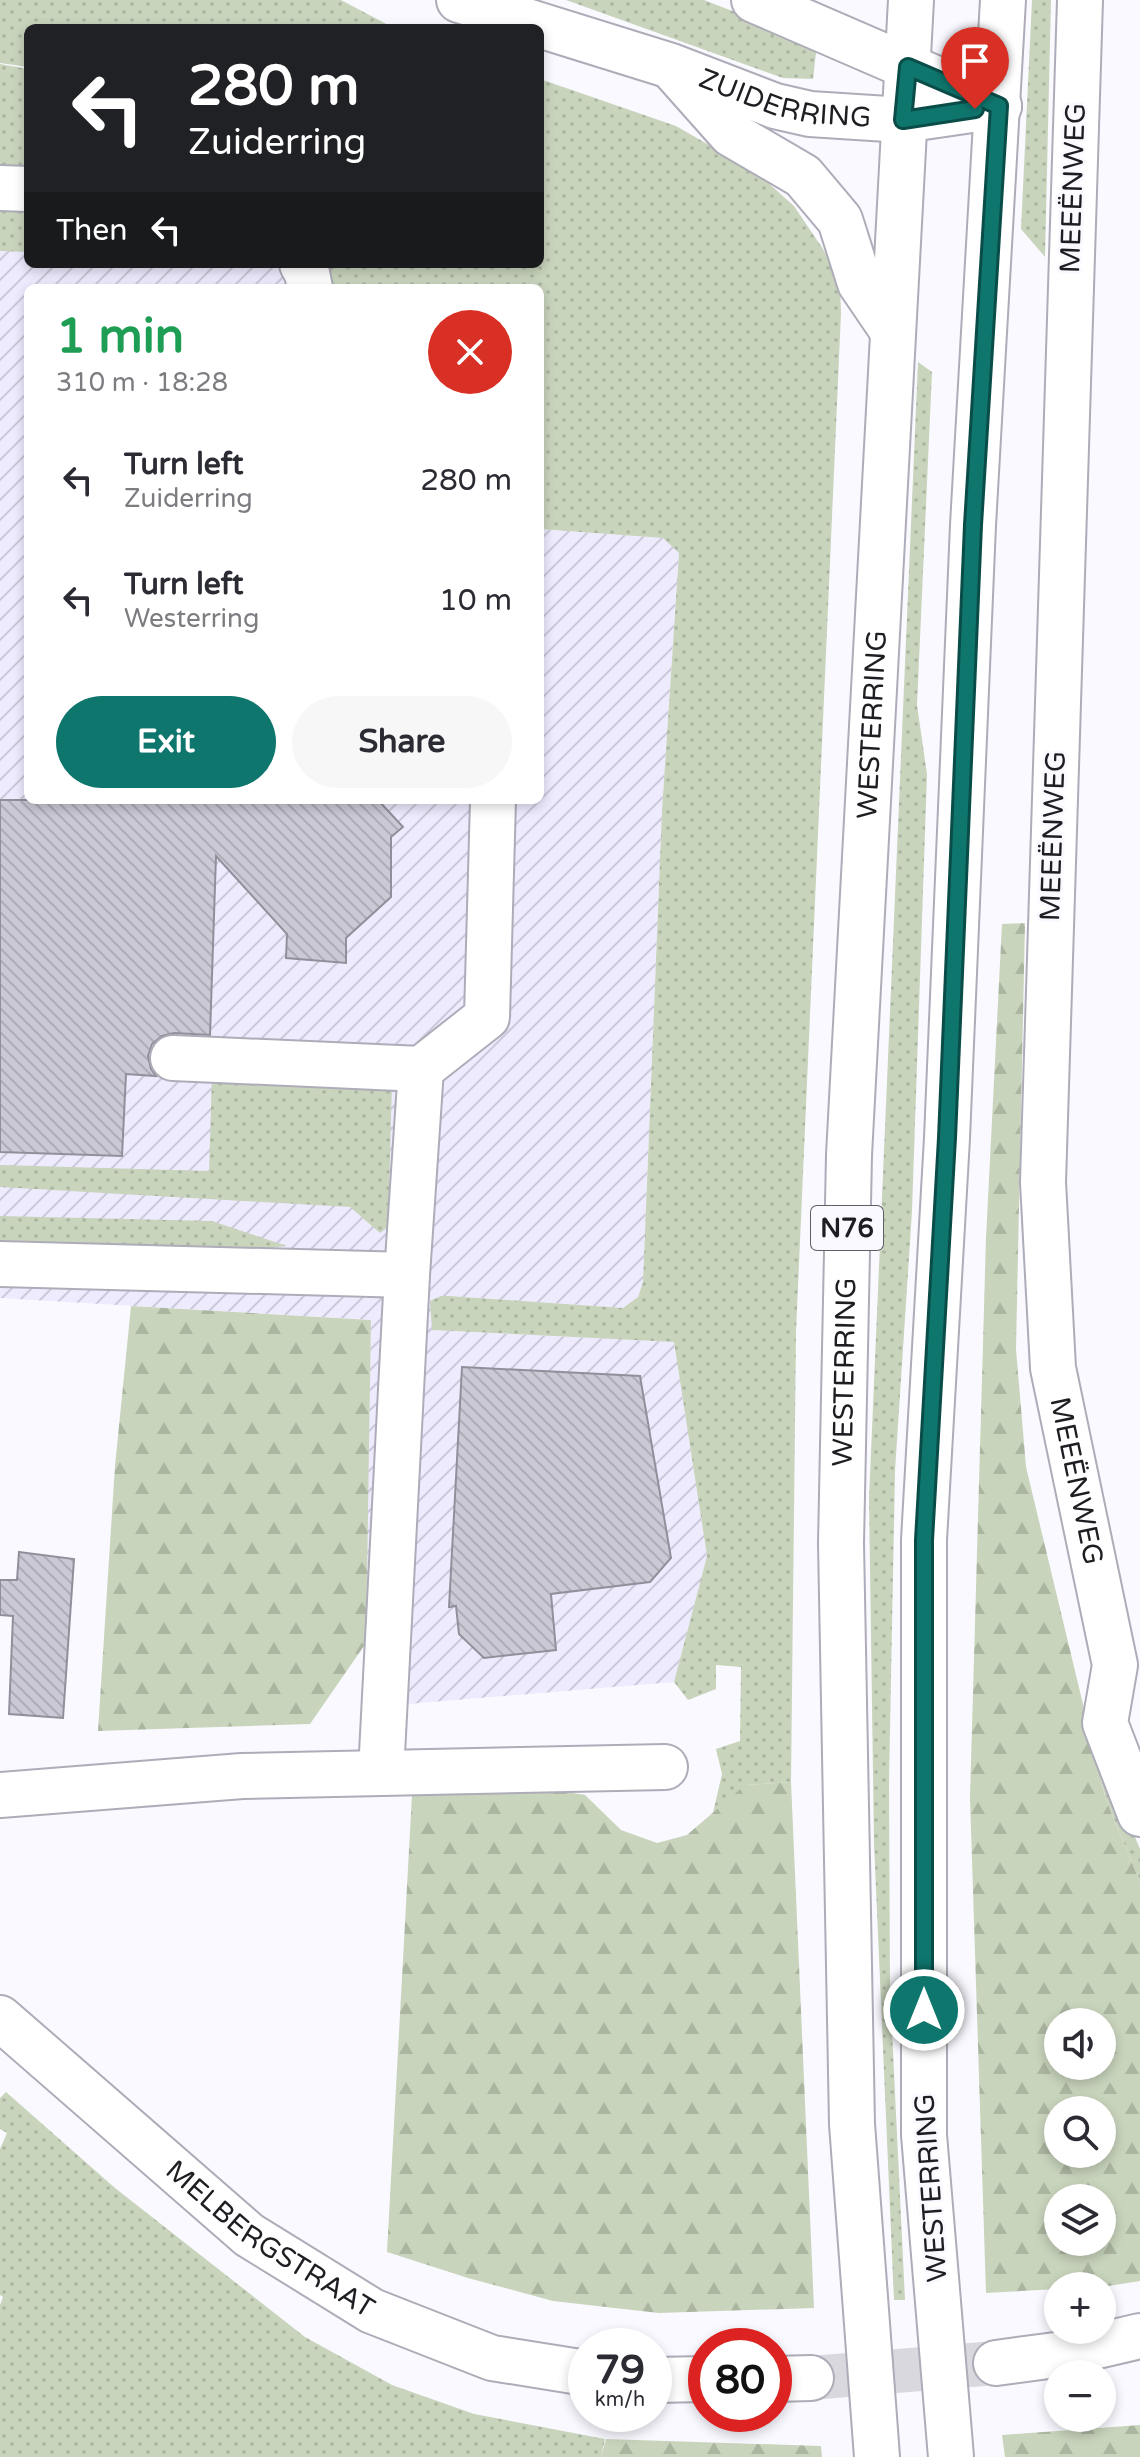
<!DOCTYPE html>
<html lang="en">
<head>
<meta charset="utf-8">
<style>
	body { margin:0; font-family:"Varela Round",sans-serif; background:#f7f7f7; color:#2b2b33; height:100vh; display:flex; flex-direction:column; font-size:30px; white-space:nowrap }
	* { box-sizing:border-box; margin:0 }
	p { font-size:26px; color:#7c7c81 }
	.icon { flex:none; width:44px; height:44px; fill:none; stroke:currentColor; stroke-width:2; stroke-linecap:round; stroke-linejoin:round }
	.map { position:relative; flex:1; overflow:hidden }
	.drawer { position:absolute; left:24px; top:284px; width:520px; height:520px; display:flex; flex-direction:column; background:#fff; border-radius:12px; box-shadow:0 4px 12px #0003 }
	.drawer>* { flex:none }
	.banner { position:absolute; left:24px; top:24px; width:520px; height:244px; border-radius:12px; box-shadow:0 4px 12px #0003; background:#202124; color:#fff; overflow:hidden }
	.fabs { position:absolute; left:1044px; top:2008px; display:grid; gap:16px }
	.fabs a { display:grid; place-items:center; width:72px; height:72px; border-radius:50%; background:#fff; box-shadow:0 4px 12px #0003; font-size:40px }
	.speed { position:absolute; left:568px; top:2328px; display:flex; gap:16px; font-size:40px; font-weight:700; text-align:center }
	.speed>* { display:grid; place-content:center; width:104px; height:104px; border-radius:50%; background:#fff; box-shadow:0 4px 12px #0003; line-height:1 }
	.speed small { font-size:20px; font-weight:400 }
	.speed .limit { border:12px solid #d22; background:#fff; color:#111 }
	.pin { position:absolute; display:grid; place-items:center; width:68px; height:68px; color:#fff; margin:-82px -34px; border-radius:50% 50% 50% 0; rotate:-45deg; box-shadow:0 0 8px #0007 }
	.pin .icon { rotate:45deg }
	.me { position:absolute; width:88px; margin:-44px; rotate:0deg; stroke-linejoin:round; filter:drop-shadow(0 0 6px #0008) }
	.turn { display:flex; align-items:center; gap:28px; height:168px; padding:0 32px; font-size:36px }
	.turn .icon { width:104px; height:104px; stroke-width:2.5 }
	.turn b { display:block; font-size:56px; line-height:68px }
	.then { display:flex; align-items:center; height:76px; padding:0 32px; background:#0003; gap:16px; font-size:30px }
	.round { display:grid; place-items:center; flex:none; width:84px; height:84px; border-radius:42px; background:#f7f7f7 }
	.overview { display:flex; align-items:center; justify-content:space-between; height:136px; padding:0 32px }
	h1 { font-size:48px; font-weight:700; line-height:60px; color:#1e9e55 }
	.action { display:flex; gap:16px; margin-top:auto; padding:16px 32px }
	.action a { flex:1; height:92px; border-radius:48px; background:#0f766e; color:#fff; font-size:32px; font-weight:700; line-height:92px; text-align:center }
	.action a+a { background:#f7f7f7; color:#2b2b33 }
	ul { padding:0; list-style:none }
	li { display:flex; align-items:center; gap:24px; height:120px; padding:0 32px }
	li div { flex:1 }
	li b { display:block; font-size:30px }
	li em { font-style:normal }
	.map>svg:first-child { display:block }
</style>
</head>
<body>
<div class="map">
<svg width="1140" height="2457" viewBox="0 0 1140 2457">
	<defs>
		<pattern id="industrial-furrows" width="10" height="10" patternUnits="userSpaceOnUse" patternTransform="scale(2)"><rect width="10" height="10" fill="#efebff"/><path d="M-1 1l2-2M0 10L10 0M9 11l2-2" fill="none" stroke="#ccc9da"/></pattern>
		<pattern id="grass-dots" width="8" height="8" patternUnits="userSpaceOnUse" patternTransform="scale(2)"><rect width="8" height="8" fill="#c8d4bc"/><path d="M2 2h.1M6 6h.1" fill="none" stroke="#abb6a1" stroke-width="1.8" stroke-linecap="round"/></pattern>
		<pattern id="forest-firs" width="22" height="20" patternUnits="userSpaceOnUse" patternTransform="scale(2)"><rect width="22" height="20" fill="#c8d4bc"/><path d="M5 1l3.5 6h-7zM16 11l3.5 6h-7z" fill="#abb6a1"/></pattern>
		<pattern id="building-back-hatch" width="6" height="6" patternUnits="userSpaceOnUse" patternTransform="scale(2)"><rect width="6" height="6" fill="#cbc9d5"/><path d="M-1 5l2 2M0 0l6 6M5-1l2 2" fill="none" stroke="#aeacb7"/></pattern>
	</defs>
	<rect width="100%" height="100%" fill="#faf9ff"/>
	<path fill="url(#industrial-furrows)" d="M0 176 28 177V264H311L319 288H28V800H540V529L664 538 679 552 662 810 643 1282 638 1297 623 1308 449 1296 433 1330 674 1342 707 1556 674 1682 384 1706 364 1705 371 1320 0 1298Z"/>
	<path fill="url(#grass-dots)" d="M0 0H341L394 28H28V67L0 63Z
		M566 0H704L817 44 813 79 783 78Z
		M1032 0H1051L1045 257 1021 229Z
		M0 64 28 69V177L0 176Z
		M540 79 676 126 756 172 794 206 823 249 840 284 841 313 796 1332 791 1782 746 1785 713 1813 722 1774 716 1749 740 1741 741 1667 716 1665V1689L688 1700 674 1682 707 1556 674 1342 432 1330 430 1301 441 1296H449L623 1308 638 1297 643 1282 662 810 679 553 663 538 540 529V288H319L310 264H540Z
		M0 200H28V252L0 251Z
		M918 362 932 372 917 705 927 774 912 1211 895 1471 889 1783 890 1990 905 2300H894L874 1843 869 1499Z
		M212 1074 392 1084 388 1227 380 1233 350 1207 0 1187V1165L209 1171Z
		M0 1216 212 1221 287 1246 227 1252 0 1242Z
		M1090 1731 1140 1849V1882L1106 1800Z
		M6 2092 115 2188 305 2337 392 2385 474 2414 605 2439 601 2457H0V2305L3 2297 0 2295V2149L7 2133 0 2129V2098Z"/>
	<path fill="url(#forest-firs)" fill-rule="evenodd" d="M1025 923 1016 1349 1026 1467 1106 1800 1140 1882V2281L1102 2287 1058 2286V2289L986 2293 970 1798 986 1238 1002 924ZM1058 2022H1102V2066H1058ZM1058 2110H1102V2154H1058ZM1058 2198H1102V2242H1058Z
		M131 1306 371 1320 366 1643 310 1724 98 1731 115 1466Z
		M791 1782 814 2308 659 2313 553 2301 468 2278 387 2252 412 1795 561 1791 585 1795 621 1830 657 1843 687 1835 745 1785Z
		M1140 2425V2457H1005L1002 2435Z
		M606 2439 821 2446 822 2457H601Z"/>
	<path fill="url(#building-back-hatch)" stroke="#928f9b" stroke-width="2" d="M0 800H378L403 827 391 837V897L346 938V963L286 958 287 934 216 856 210 1035 174 1033 162 1036 152 1044 148 1056 151 1069 156 1076 126 1074 122 1156 0 1152Z
		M462 1367 640 1376 671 1558 650 1582 551 1594 556 1650 484 1658 459 1634 456 1606 449 1607Z
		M19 1552 74 1559 63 1718 9 1714 13 1616 0 1615V1580H17Z"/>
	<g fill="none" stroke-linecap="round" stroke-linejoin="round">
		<path stroke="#d9d8de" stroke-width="44" stroke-dasharray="44 22" stroke-linecap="butt" d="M811 2378 996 2363"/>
		<g stroke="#aeacb8" stroke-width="48">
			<g id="minor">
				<path id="s1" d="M1080 0 1043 1182 1053 1368 1115 1665 1105 1723 1140 1814"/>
				<path d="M0 188 28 189"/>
				<path d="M302 264 307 273 310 288"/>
				<path d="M173 1058 421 1069"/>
				<path d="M0 1264 407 1275"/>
				<path d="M381 1773 407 1275 421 1069 487 1017 493 800"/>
				<path d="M0 1795 242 1776 665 1767"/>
				<path id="s2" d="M0 2018 249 2235 372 2311 492 2358 586 2373"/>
				<path d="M996 2363 1063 2354 1140 2336"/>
				<path d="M774 2379 811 2378"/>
				<path d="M654 2380 706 2379"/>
			</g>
		</g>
		<g stroke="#aeacb8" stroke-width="48">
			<g id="major">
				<path id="s3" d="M459 0 671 66 775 106 810 114 903 120 999 106"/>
				<path d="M754 0 999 106"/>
				<path d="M675 71 731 134 803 176 840 220 860 283 892 330"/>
			</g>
		</g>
		<g stroke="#aeacb8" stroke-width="48">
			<g id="highway">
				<path id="s4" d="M877 2457 852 2124 841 1543 849 1155 911 0"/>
				<path d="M951 2457 924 2135V1540L947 1138 973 525 1003 0"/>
			</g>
		</g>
		<use href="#minor" stroke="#fff" stroke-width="44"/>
		<use href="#major" stroke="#fff" stroke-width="44"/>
		<use href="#highway" stroke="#fff" stroke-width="44"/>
	</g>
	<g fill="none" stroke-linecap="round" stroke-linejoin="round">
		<g stroke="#0a4d48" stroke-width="20">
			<path id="route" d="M924 2010V1540L947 1138 973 525 999 106 908 67 903 120 975 109"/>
		</g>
		<use href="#route" stroke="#0f766e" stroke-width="14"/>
	</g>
	<g text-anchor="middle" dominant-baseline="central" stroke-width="6" stroke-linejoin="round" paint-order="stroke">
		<rect fill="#faf9ff" stroke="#605f64" stroke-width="2" x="811" y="1206" width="72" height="44" rx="6"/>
		<g font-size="26" font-weight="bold" fill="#1e1d22">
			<text x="847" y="1228">N76</text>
		</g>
		<g font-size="28" fill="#1e1d22" stroke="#faf9ff">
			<text stroke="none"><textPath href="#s3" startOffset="342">ZUIDERRING</textPath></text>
			<text transform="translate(1073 188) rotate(-88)">MEEËNWEG</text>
			<text stroke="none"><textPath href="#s4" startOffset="1734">WESTERRING</textPath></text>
			<text transform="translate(1053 836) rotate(-88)">MEEËNWEG</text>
			<text stroke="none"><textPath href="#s4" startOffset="1086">WESTERRING</textPath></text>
			<text stroke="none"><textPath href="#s1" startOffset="1484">MEEËNWEG</textPath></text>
			<text transform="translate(931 2188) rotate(-94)">WESTERRING</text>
			<text stroke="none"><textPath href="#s2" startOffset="350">MELBERGSTRAAT</textPath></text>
		</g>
	</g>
</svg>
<div class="fabs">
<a><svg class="icon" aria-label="sound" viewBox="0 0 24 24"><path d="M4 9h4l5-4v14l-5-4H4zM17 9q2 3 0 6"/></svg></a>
<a><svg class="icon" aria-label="search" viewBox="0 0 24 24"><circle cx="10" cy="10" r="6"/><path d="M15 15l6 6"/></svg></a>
<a><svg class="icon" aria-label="layers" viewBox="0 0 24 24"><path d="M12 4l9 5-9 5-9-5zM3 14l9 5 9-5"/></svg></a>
<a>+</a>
<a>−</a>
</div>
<div class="speed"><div>79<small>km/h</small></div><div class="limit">80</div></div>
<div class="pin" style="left:975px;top:109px;background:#d93025"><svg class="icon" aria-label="arrive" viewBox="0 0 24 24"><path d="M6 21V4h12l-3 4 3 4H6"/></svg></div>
<svg class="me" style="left:924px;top:2010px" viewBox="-20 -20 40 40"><circle r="17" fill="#0f766e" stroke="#fff" stroke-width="3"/><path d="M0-11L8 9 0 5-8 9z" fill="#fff"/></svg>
<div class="banner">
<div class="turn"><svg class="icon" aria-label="left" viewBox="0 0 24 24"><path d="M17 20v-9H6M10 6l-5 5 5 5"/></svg><div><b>280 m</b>Zuiderring</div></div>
<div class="then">Then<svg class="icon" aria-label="left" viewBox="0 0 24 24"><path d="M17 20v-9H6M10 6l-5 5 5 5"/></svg></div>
</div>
<section class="drawer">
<div class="overview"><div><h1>1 min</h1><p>310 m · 18:28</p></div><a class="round" style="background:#d93025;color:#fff"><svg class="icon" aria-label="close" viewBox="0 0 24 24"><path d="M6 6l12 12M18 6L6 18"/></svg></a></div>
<ul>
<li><svg class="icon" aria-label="left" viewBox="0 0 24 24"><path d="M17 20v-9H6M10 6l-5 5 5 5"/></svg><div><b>Turn left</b><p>Zuiderring</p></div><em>280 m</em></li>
<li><svg class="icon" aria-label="left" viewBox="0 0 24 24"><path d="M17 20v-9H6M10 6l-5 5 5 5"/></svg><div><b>Turn left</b><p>Westerring</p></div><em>10 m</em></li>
</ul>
<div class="action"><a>Exit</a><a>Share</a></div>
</section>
</div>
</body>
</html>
